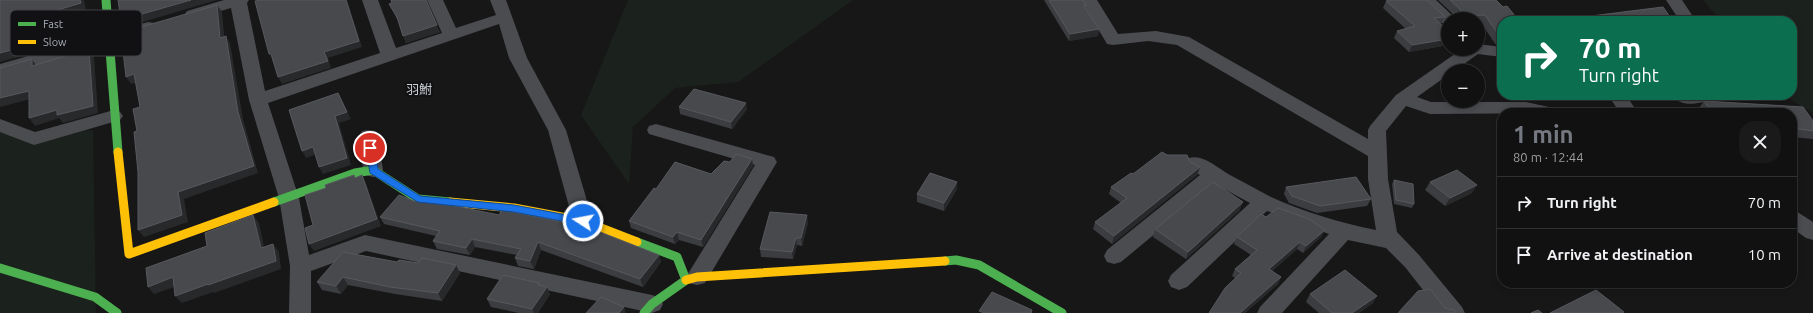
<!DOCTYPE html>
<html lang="en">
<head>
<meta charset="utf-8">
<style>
	body { margin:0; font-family:Ubuntu,"Noto Sans JP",sans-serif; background:#1a1a1a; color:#f1f3f6; height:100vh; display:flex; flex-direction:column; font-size:15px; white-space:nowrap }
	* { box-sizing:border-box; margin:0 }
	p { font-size:13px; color:#9c9d9f }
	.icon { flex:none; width:22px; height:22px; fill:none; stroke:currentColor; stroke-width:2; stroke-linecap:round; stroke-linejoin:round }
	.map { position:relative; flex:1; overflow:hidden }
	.panel { position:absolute; left:1497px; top:108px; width:300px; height:180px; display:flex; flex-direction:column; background:#111; border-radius:16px; box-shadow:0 2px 6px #0003,0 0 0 1px #303131 }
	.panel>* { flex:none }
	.banner { position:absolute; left:1497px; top:16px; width:300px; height:84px; border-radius:16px; box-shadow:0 2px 6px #0003,0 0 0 1px #303131; background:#0b6e4f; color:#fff; overflow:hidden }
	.controls { position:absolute; left:1441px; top:12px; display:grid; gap:8px }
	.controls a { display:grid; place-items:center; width:44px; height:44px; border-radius:50%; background:#111; box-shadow:0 2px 6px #0003,0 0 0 1px #303131; font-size:20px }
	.pin { position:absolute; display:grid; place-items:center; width:34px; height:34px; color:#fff; margin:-17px; border:2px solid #fff; border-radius:50%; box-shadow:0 1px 4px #0007 }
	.me { position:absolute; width:44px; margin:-22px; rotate:281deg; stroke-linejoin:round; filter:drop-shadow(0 0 3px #0008) }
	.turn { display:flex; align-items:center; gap:14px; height:84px; padding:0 16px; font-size:18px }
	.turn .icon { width:52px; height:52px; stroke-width:2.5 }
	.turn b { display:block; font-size:28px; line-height:34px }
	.round { display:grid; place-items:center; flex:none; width:42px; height:42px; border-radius:16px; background:#1a1a1a }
	.summary { display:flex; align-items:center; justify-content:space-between; height:68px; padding:0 16px }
	h1 { font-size:24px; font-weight:700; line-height:30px; color:#757880 }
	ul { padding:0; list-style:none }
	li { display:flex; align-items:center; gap:12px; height:52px; padding:0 16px; border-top:1px solid #303131 }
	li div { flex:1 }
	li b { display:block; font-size:15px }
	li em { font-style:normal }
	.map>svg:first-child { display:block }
</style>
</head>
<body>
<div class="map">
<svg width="1813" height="313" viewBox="0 0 1813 313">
	<rect width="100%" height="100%" fill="#171717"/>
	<path fill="#1b211c" d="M628 0H853L738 82 675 88 633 127 629 184 581 115Z
		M1703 0H1813V113L1791 100 1786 95H1792V21H1721Z
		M93 130 96 313H0V132Z"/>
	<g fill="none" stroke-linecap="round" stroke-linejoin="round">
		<path fill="#4b4c50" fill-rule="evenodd" d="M224 0H249L247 3 265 91 380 53 362 0H378L396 48 442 33 427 0H443L456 28 496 15 490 0H506L527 58 566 130 593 221 590 226 583 229 576 226 573 221 548 130 509 58 499 24 268 103 299 198 309 255 365 235 652 295 660 298 663 304 660 310 652 313 366 251 311 271V313H289L290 266 279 198 249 100 231 8 193 19 187 17 185 14 187 11Z
			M1081 0H1097L1118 34 1156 31 1189 37 1368 139V130L1370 126 1396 95 1462 49H1478V44L1502 47V57L1478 54 1454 71H1448V75L1417 97 1431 102H1526L1558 109 1561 113 1430 114 1406 106 1386 131 1388 179 1397 232 1419 255 1462 307 1465 313H1441L1405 267 1386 248 1348 240 1282 313H1257L1260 307 1329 234 1267 211 1187 287 1179 290 1171 287 1168 281 1171 275 1250 203 1215 184 1121 262 1114 264 1107 262 1104 256 1107 250 1200 175 1189 168 1186 163 1189 158C1204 154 1217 168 1230 175 1244 182 1257 190 1271 197 1304 212 1341 223 1376 230L1368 179V156L1177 45 1148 41 1113 45 1107 44Z
			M1418 0H1436L1456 19H1448V24L1442 23Z
			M1666 0H1682L1696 21H1680Z
			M148 22 154 23 156 27 154 31 0 76V64Z
			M1608 95H1626L1638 113H1620Z
			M1672 95H1717L1714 99C1701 103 1681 109 1672 95Z
			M114 110 120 112 123 116 120 120 34 145 0 132V119L35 132Z
			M656 124 774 157 777 162 705 283 697 285 689 283 686 277 755 165 649 134 647 130 649 126Z
			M369 130 376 131 378 136 383 170 380 175 373 177 366 175 363 170 360 136 362 131Z
			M1792 210 1799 213 1813 222V240L1806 238 1792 228Z"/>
		<path stroke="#4caf50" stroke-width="9" d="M106 0 118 152
			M274 202 355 173 373 170 418 199 450 202
			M637 242 677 257 686 280 652 304 644 313
			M945 261 956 260 979 265 1062 313
			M0 268 95 297 117 313"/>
		<path stroke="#ffc107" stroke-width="9" d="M118 152 129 254 274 202
			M450 202 514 208 583 221 637 242
			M686 280 697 277 945 261"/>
	</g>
	<path fill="#3c3d40" d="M1044 0H1083L1085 8 1099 29 1098 36 1069 41Z
		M1438 0H1496L1502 21V46L1496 45 1481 23H1478V19H1450L1453 14Z
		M1386 1 1445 17 1441 24 1448 31V45L1409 52 1394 38 1397 31 1406 29 1383 8Z
		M392 3 440 32 406 43 398 21 393 11 389 4Z
		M1591 16 1673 21H1588Z
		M1704 101 1803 107 1813 121V139L1792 137V113H1702L1699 108Z
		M679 107 747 109 732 129 680 114Z
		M1167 155 1190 162 1200 167 1197 175 1112 244 1093 229 1095 222 1121 203 1109 194 1111 187 1133 174Z
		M752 159 753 166 703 247 679 240 675 244 631 228 629 221 656 189 711 174 730 162Z
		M1394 180 1414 204 1412 208 1394 204 1392 184Z
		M1430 182 1472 193 1445 206 1425 190Z
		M1286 187 1371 199 1367 206 1317 213 1289 203 1284 194Z
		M957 189 944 211 917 202V194Z
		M414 201 659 255 661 262 643 287 541 250 534 269 518 266 515 258 517 255 475 247 470 255 437 249 433 241 436 236 384 224 380 217Z
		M1240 210 1186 259 1153 237 1155 229Z
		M808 223 802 246 797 245 793 259 761 257 760 249Z
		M1237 237H1321L1303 253 1297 249 1272 271 1281 277 1278 284 1245 313H1209L1235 278 1232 276 1235 269 1251 255 1234 244Z
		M397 262 460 273 442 301 395 294 348 285 341 294 322 290 317 282Z
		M540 285 550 294 538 313H519L491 307 487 299Z
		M1310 294 1373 303 1359 313H1319L1306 302Z"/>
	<path fill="#28292a" d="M80 0H84L86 10 33 26 36 52 0 62V53L27 19Z
		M191 0H217L126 27 121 20Z
		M346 0H347L362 47 328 58 331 68 282 84 278 77Z
		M217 5 222 12 225 45 220 38Z
		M437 25 440 32 406 43 403 36Z
		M1099 29 1098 36 1069 41 1070 34Z
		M226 36 230 43 243 119 258 173 184 199 188 222 144 237 138 230 178 192 238 112Z
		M1448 39V45L1409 52 1412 45Z
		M89 49 94 57 98 113 63 123 59 118 35 126 29 118 57 110Z
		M32 59 37 67 32 66Z
		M134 74 140 82 131 84 126 77Z
		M29 91 35 98 0 107V98Z
		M338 93 351 119 339 123 351 165 323 174 319 167Z
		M746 103 747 109 732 129 731 122Z
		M313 147 317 154 306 158 302 151Z
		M752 159 753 166 703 247 701 240Z
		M1200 167 1197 175 1112 244 1114 236Z
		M362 175 366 183 381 226 314 251 309 244Z
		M957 182V189L944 211V203Z
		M1477 185 1472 193 1445 206 1450 198Z
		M1243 202 1240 210 1186 259 1188 252Z
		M253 215 259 223 266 256 261 248Z
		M807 215 808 223 802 246 801 238Z
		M1325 230 1321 237 1303 253 1306 246Z
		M677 232 679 240 675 244 673 237Z
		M796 238 797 245 793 259 792 252Z
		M472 239 475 247 470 255 466 248Z
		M538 242 541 250 534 269 530 261Z
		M1300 242 1297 249 1266 276 1269 269Z
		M273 244 279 252 281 269 214 293 213 292 182 303 175 296Z
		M659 255 661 262 643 287 640 279Z
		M456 265 460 273 442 301 438 293Z
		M173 277 180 285 154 294 148 287Z
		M343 277 348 285 341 294 336 286Z
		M1281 277 1278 284 1245 313H1240Z
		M547 287 550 294 538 313H534L532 309Z
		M1377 296 1373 303 1359 313H1352Z
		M624 307 626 313H619Z"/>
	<path fill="#48494d" stroke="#57595e" d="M0 0H80L81 3 27 19 30 45 0 53Z
		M118 0H191L121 20Z
		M261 0H346L359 41 324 52 328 61 278 77 271 54H269L255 1Z
		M391 0H426L437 25 403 36 397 17 389 4 392 3Z
		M1049 0H1083L1086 6H1084L1099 29 1070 34Z
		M1390 0H1427L1445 17 1434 18 1448 31V39L1412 45 1397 31 1415 26 1386 1Z
		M1450 0H1496L1503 7 1507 6 1519 21H1502V37H1500L1485 15 1453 16V13H1460L1461 10Z
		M217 5 220 38 226 36 238 112 254 166 178 192 182 215 138 230V172L134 132 137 131 133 109 140 107 134 74 126 77 122 42 126 41 124 32Z
		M1663 7 1673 21H1597L1591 16Z
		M89 49 93 106 57 115V110L29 118V91L0 98V68L32 59V66Z
		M694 89 746 103 731 122 679 107Z
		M338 93 347 112 335 116 347 158 319 167 313 147 302 151 289 110Z
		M1704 101 1803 107 1813 121V131L1792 128V113H1713Z
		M1162 152 1167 155H1187L1190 162 1200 167 1114 236 1095 222 1127 198 1111 187 1131 173 1133 174Z
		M736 154 752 159 701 240 677 232 673 237 629 221 654 188 656 189 675 162 711 174 724 161 730 162Z
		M1457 170 1477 185 1450 198 1430 182Z
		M930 173 957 182 944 203 917 194Z
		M354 175 355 178 362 175 377 219 309 244 305 228 313 225 305 195 326 188 325 185Z
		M1356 177 1371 199 1320 206 1292 196 1286 187Z
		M1394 180 1413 184 1414 204 1396 200Z
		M1213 182 1243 202 1188 252 1155 229Z
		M399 195 414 201 445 204 499 215 502 210 508 211 573 224 595 230 659 255 640 279 538 242 530 261 515 258 521 249 472 239 466 248 433 241 440 231 380 217Z
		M1278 208 1309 219 1325 230 1306 246 1300 242 1269 269 1281 277 1240 313H1209L1225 288 1241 273 1235 269 1257 250 1237 237 1261 214 1266 217Z
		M770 212 807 215 801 238H796L792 252 760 249Z
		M253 215 261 248 273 244 276 261 208 285V284L175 296 173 277 148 287 146 268 207 246 205 233Z
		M343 252 397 262 399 260 418 263 422 258 456 265 438 293 390 287 343 277 336 286 317 282Z
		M1345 270 1377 296 1352 313H1332L1310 294Z
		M503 275 539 283 538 285 547 287 532 309 487 299Z
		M1430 289 1444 307 1450 310 1453 309 1456 313H1398L1418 291Z
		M1596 290 1624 312 1622 313H1550Z
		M992 292 1032 310 1031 313H984L979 311Z
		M601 297 624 307 619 313H586Z
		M1538 310 1542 313H1531Z"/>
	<path fill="#1a73e8" stroke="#114b97" d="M367 145H370L375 148 378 169 420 196 514 205 583 218 588 221 583 225 514 212 418 202 370 173 366 148Z"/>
	<g text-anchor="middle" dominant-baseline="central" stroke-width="4" stroke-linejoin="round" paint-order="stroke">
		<g font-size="13" fill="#c9ccd4" stroke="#111113">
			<text x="419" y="89">羽鮒</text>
		</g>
	</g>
	<rect x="10" y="10" width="132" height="46" rx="6" fill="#111113" stroke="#3e4045" stroke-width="1"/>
	<rect x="18" y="22" width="18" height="4" fill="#4caf50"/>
	<rect x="18" y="40" width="18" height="4" fill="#ffc107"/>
	<g font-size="11" fill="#a8adb8">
		<text x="43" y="28">Fast</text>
		<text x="43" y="46">Slow</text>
	</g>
</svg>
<div class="controls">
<a>+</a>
<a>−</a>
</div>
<div class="pin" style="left:370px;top:148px;background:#d93025"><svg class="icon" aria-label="arrive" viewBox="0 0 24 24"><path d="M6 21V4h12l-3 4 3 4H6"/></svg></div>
<svg class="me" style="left:583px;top:221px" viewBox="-20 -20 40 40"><circle r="17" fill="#1a73e8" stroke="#fff" stroke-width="3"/><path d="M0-11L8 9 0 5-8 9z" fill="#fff"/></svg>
<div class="banner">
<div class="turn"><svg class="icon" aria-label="right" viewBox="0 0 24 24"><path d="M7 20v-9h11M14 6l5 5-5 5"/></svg><div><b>70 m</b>Turn right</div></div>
</div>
<section class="panel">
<div class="summary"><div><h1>1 min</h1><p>80 m · 12:44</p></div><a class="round"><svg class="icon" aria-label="close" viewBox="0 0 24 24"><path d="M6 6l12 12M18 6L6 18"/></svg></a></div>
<ul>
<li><svg class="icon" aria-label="right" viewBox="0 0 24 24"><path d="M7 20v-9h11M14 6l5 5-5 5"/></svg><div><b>Turn right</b></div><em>70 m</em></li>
<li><svg class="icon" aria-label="arrive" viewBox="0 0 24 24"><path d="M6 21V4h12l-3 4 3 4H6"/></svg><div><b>Arrive at destination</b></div><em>10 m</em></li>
</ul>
</section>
</div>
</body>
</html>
